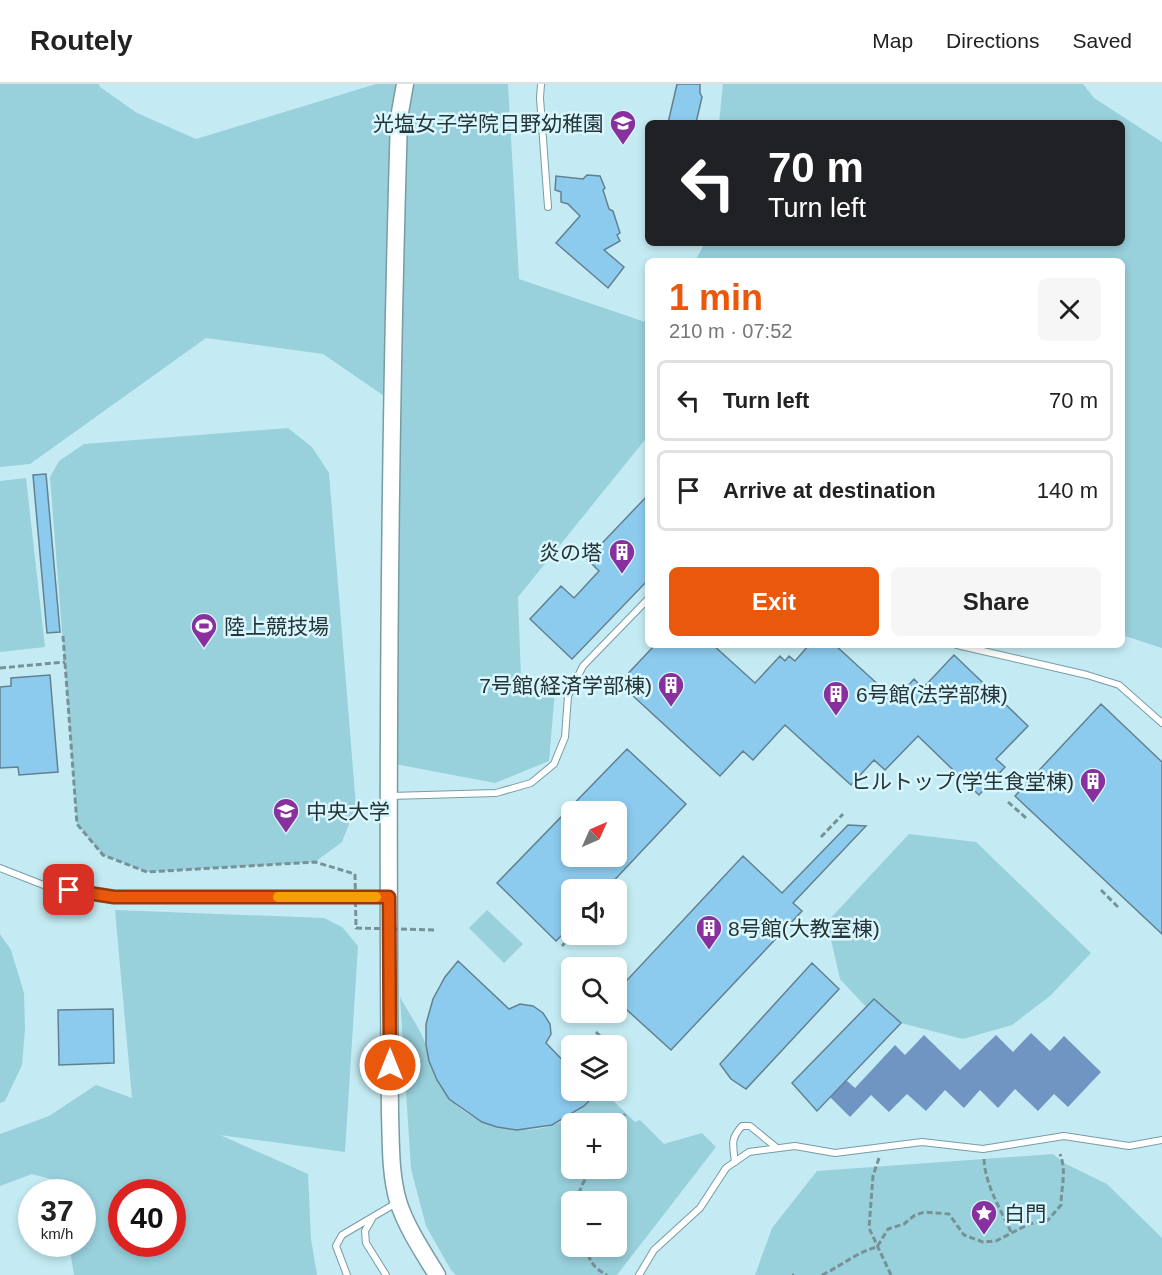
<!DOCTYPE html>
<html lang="en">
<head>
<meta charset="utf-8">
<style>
	body { margin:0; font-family:Helvetica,"Noto Sans JP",sans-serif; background:#f6f6f6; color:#222; height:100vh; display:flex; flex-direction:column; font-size:22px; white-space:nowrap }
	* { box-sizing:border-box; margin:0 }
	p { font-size:20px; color:#767676 }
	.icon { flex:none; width:33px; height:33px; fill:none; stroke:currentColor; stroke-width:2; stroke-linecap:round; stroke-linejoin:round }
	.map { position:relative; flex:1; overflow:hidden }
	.sheet { position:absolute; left:645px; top:174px; width:480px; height:390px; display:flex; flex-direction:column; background:#fff; border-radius:9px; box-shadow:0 3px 9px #0003 }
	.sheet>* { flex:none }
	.top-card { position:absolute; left:645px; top:36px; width:480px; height:126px; border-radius:9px; box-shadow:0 3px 9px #0003; background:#202124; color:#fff; overflow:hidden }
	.needle { width:39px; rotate:45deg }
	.controls { position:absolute; left:561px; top:717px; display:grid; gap:12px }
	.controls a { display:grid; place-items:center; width:66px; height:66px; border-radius:9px; background:#fff; box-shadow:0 3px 9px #0003; font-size:30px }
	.speed { position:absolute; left:18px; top:1095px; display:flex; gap:12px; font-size:30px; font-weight:700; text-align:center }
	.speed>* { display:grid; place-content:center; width:78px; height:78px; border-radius:50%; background:#fff; box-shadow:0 3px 9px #0003; line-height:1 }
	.speed small { font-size:15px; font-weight:400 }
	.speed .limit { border:9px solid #d22; background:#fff; color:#111 }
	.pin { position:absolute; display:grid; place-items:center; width:51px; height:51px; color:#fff; margin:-26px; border-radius:12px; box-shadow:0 3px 9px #0006 }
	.me { position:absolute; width:66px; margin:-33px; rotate:0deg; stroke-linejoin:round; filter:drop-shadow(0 0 4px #0008) }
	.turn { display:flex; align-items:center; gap:21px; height:126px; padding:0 24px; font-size:27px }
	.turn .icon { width:78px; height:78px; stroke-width:2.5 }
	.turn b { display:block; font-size:42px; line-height:51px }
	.round { display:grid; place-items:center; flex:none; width:63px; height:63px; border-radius:9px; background:#f6f6f6 }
	.headline { display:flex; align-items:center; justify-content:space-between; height:102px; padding:0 24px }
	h1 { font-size:36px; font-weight:700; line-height:45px; color:#ea580c }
	.button { display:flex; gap:12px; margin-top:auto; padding:12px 24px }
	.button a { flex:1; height:69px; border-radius:9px; background:#ea580c; color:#fff; font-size:24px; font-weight:700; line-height:69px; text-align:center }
	.button a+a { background:#f6f6f6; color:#222 }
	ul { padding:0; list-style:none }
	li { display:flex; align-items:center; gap:18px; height:81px; margin:0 12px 9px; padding:0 12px; border:3px solid #e0e0e0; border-radius:9px }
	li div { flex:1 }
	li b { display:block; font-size:22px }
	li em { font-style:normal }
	header { display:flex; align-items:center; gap:36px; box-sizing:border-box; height:84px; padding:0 30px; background:#fff; border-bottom:2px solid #e0e0e0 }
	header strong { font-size:28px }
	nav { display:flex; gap:33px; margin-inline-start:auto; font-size:21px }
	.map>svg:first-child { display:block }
</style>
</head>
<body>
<header>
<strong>Routely</strong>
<nav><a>Map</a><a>Directions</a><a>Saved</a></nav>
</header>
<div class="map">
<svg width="1162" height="1191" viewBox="0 0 1162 1191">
	<rect width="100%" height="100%" fill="#c4ebf3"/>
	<path fill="#98d0dc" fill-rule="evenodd" d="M0 0H99L100 3 137 29 196 55 376 0H508L519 195 648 239V352L518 513 521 594 555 606 549 677 495 699 395 680 390 316 323 270 206 254 30 380 0 383Z
		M723 0H1083L1094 14 1162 58V564L1122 551V177H695L705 159H1122V39H719Z
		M288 344 312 363 329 389 356 722 342 758 315 778 147 788 103 771 77 740 50 393 59 377 84 360Z
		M26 394 45 563 0 568V397Z
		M909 750 976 758 1091 869 1050 912 1012 941 963 955 901 939 874 915 866 923 840 895 827 838Z
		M115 826 324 834 342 843 358 862 345 1068 220 1051 308 1090 311 1155 317 1191H74L69 1160H82V1108H60L58 1097 32 1090 0 1102V1050L49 1032 96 1001 132 1014ZM122 1108H172V1160H122Z
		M487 826 523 860 504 879 469 844Z
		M0 850 11 866 24 909 25 945 22 981 5 1017 0 1019Z
		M400 913C408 928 420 944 426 961 430 973 431 984 437 996 459 1037 506 1054 551 1042 563 1038 576 1029 586 1020 591 1015 596 1009 603 1007L635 1038 640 1036 664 1060 702 1049 716 1063 617 1191H456L451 1186 426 1142 411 1085ZM572 1040H616V1084H572ZM572 1118H616V1162H572Z
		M1053 1070 1064 1079 1107 1100 1162 1154V1191H755L772 1144 817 1087Z"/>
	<path fill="#7095c3" d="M1031 949 1050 967 1064 952 1101 988 1068 1023 1054 1010 1038 1027 1015 1005 998 1024 980 1006 964 1024 945 1006 926 1027 907 1010 889 1028 871 1011 850 1033 830 1013 846 996 855 1004 895 961 905 971 924 951 960 986 996 951 1013 968Z"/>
	<path fill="#8ccbee" stroke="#638091" stroke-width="1.5" fill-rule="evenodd" d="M677 0H700V9L702 13 696 39H668Z
		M587 91 600 92 605 104 603 106 609 125 613 127 620 149 617 151 620 157 604 166 624 183 608 204 556 159 580 132 568 120 561 118V108L555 106 556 92 583 95Z
		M46 390 60 548 47 549 33 391Z
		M648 411V496L572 575 530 535 561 502 574 514 599 487 587 475Z
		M655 561H713L755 599 780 572 785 577 789 572 795 577 809 561H835L895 616 914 595 923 604 954 571 1028 642 996 675 1005 683 979 711 918 652 885 686 874 676 851 701 785 641 753 676 743 667 720 692 619 599Z
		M50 591 58 688 19 691 18 683 0 684V603L11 602V594Z
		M1101 620 1162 678V850L1015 712Z
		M627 665 686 720 605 806H572V841L556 857 497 799ZM572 728H616V772H572Z
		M848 741 866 742 793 819 802 827 671 966 616 916V908L743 772 782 809Z
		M458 877 509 925 520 920 533 922 543 929 550 940 551 950 546 959 572 986V1006H600L584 1022 552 1041 517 1046 497 1043 482 1038 449 1015 437 996 429 977 426 961V940L433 915 445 893Z
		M812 879 839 905 746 1005 731 995 720 980Z
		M874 915 901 939 817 1027 792 999Z
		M113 925 114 979 59 981 58 926Z"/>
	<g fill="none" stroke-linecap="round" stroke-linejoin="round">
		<g stroke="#779ca3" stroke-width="8">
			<path id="service" d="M541 0 540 14 548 123
				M957 561 1087 591 1119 601 1162 639
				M390 712 496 709 531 699 554 680 565 653 568 612 583 582 648 515
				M0 784 46 802 114 813H389
				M735 1078C733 1061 730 1055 742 1042H750L777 1064
				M373 1133 365 1147 366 1159 386 1191
				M347 1191 336 1162 342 1151 398 1118
				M639 1191 654 1166 700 1124 726 1084 749 1068 795 1062 835 1069 922 1058 983 1065 1064 1052 1129 1062 1162 1056"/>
		</g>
		<g stroke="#779ca3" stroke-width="19">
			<path id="tertiary" d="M405 0 399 34C389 365 387 698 390 1030 391 1059 390 1089 398 1117 406 1143 423 1168 437 1191"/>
		</g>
		<path stroke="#779297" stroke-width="3" stroke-dasharray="6 3" stroke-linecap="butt" d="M63 552 77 740 103 771 147 788 315 778 355 790
			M0 584 65 578
			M1008 718 1026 734
			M821 753 843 730
			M1101 806 1118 823
			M562 862 573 850
			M596 948 610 962
			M616 968 620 971
			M616 1042 626 1029
			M879 1074 873 1092 869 1144 891 1191
			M984 1075C985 1101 1001 1126 1012 1150
			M576 1118 582 1101 592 1084
			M585 1162C590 1177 593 1184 607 1191
			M792 1191H794
			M822 1191C841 1182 857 1168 877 1163L888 1145 904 1140 915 1131 925 1128 949 1130 964 1151 983 1158 996 1157 1029 1140 1048 1136 1061 1121C1061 1103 1067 1088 1060 1070"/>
		<use href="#service" stroke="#fff" stroke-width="6"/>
		<use href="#tertiary" stroke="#fff" stroke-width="16"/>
		<path stroke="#779297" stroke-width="3" stroke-dasharray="6 3" stroke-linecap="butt" d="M355 790 356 844 436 846"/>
	</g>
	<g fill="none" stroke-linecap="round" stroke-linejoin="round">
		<g stroke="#983908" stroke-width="15">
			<path id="route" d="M69 806 114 813H389L390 981"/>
		</g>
		<use href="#route" stroke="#ea580c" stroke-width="10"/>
		<path stroke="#f59e0b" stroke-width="10" d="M278 813H376"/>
	</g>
	<defs>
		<g id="school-pin" transform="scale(1.35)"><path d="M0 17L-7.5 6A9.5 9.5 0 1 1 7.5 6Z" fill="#88319e" stroke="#d8f6fd"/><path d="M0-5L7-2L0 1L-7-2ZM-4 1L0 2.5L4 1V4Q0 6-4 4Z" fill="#fff"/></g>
		<g id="building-pin" transform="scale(1.35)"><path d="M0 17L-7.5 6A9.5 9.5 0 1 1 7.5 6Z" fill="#88319e" stroke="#d8f6fd"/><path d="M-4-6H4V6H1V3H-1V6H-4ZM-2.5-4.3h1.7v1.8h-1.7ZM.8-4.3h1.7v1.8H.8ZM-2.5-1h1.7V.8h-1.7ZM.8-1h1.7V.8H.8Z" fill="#fff"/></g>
		<g id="stadium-pin" transform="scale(1.35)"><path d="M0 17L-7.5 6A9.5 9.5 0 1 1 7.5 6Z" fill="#88319e" stroke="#d8f6fd"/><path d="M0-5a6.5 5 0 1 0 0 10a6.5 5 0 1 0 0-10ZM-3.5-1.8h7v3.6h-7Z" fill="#fff"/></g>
		<g id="university-pin" transform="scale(1.35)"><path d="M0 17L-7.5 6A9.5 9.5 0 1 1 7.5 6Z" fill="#88319e" stroke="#d8f6fd"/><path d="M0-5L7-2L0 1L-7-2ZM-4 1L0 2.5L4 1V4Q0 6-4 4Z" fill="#fff"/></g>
		<g id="sight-pin" transform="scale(1.35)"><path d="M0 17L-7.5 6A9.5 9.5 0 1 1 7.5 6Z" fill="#88319e" stroke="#d8f6fd"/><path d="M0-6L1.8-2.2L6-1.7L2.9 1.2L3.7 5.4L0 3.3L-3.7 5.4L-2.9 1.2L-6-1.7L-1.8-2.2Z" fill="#fff"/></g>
	</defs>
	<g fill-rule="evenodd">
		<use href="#school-pin" x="623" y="39"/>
		<use href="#building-pin" x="622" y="468"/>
		<use href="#stadium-pin" x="204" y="542"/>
		<use href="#building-pin" x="671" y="601"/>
		<use href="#building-pin" x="836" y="610"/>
		<use href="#building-pin" x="1093" y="697"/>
		<use href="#university-pin" x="286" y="727"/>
		<use href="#building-pin" x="709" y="844"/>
		<use href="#sight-pin" x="984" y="1129"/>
	</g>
	<g text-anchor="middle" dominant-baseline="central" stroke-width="5" stroke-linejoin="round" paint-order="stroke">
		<g font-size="21" fill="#253437" stroke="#d8f6fd" text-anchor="start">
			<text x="604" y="39" text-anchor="end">光塩女子学院日野幼稚園</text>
			<text x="602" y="468" text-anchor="end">炎の塔</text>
			<text x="224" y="542">陸上競技場</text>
			<text x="652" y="601" text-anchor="end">7号館(経済学部棟)</text>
			<text x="856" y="610">6号館(法学部棟)</text>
			<text x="1074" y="697" text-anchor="end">ヒルトップ(学生食堂棟)</text>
			<text x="306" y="727">中央大学</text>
			<text x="728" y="844">8号館(大教室棟)</text>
			<text x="1004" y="1129">白門</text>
		</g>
	</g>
</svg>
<div class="controls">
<a><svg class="needle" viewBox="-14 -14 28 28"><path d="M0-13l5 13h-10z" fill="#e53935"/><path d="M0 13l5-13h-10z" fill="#767676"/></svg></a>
<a><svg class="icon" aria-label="sound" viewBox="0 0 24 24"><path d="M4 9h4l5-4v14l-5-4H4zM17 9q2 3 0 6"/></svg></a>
<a><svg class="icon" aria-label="search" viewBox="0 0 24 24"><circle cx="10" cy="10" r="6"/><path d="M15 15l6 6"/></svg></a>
<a><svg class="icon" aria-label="layers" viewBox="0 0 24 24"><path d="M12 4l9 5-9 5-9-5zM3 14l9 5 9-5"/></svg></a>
<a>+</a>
<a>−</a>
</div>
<div class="speed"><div>37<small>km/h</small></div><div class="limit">40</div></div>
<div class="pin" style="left:69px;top:806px;background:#d93025"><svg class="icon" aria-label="arrive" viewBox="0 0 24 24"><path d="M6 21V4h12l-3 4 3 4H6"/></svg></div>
<svg class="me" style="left:390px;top:981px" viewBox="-20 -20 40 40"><circle r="17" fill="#ea580c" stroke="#fff" stroke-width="3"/><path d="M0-11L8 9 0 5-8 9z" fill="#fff"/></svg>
<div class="top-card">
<div class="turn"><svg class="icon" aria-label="left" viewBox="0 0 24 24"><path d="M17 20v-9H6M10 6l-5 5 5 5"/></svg><div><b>70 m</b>Turn left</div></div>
</div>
<section class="sheet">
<div class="headline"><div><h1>1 min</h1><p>210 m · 07:52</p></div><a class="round"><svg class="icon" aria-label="close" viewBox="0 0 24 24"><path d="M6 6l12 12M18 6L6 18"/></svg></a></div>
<ul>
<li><svg class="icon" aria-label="left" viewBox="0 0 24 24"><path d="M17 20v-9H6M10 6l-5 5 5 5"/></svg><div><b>Turn left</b></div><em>70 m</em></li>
<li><svg class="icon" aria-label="arrive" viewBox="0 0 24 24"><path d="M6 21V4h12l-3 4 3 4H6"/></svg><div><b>Arrive at destination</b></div><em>140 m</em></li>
</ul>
<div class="button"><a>Exit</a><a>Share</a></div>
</section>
</div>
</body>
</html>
